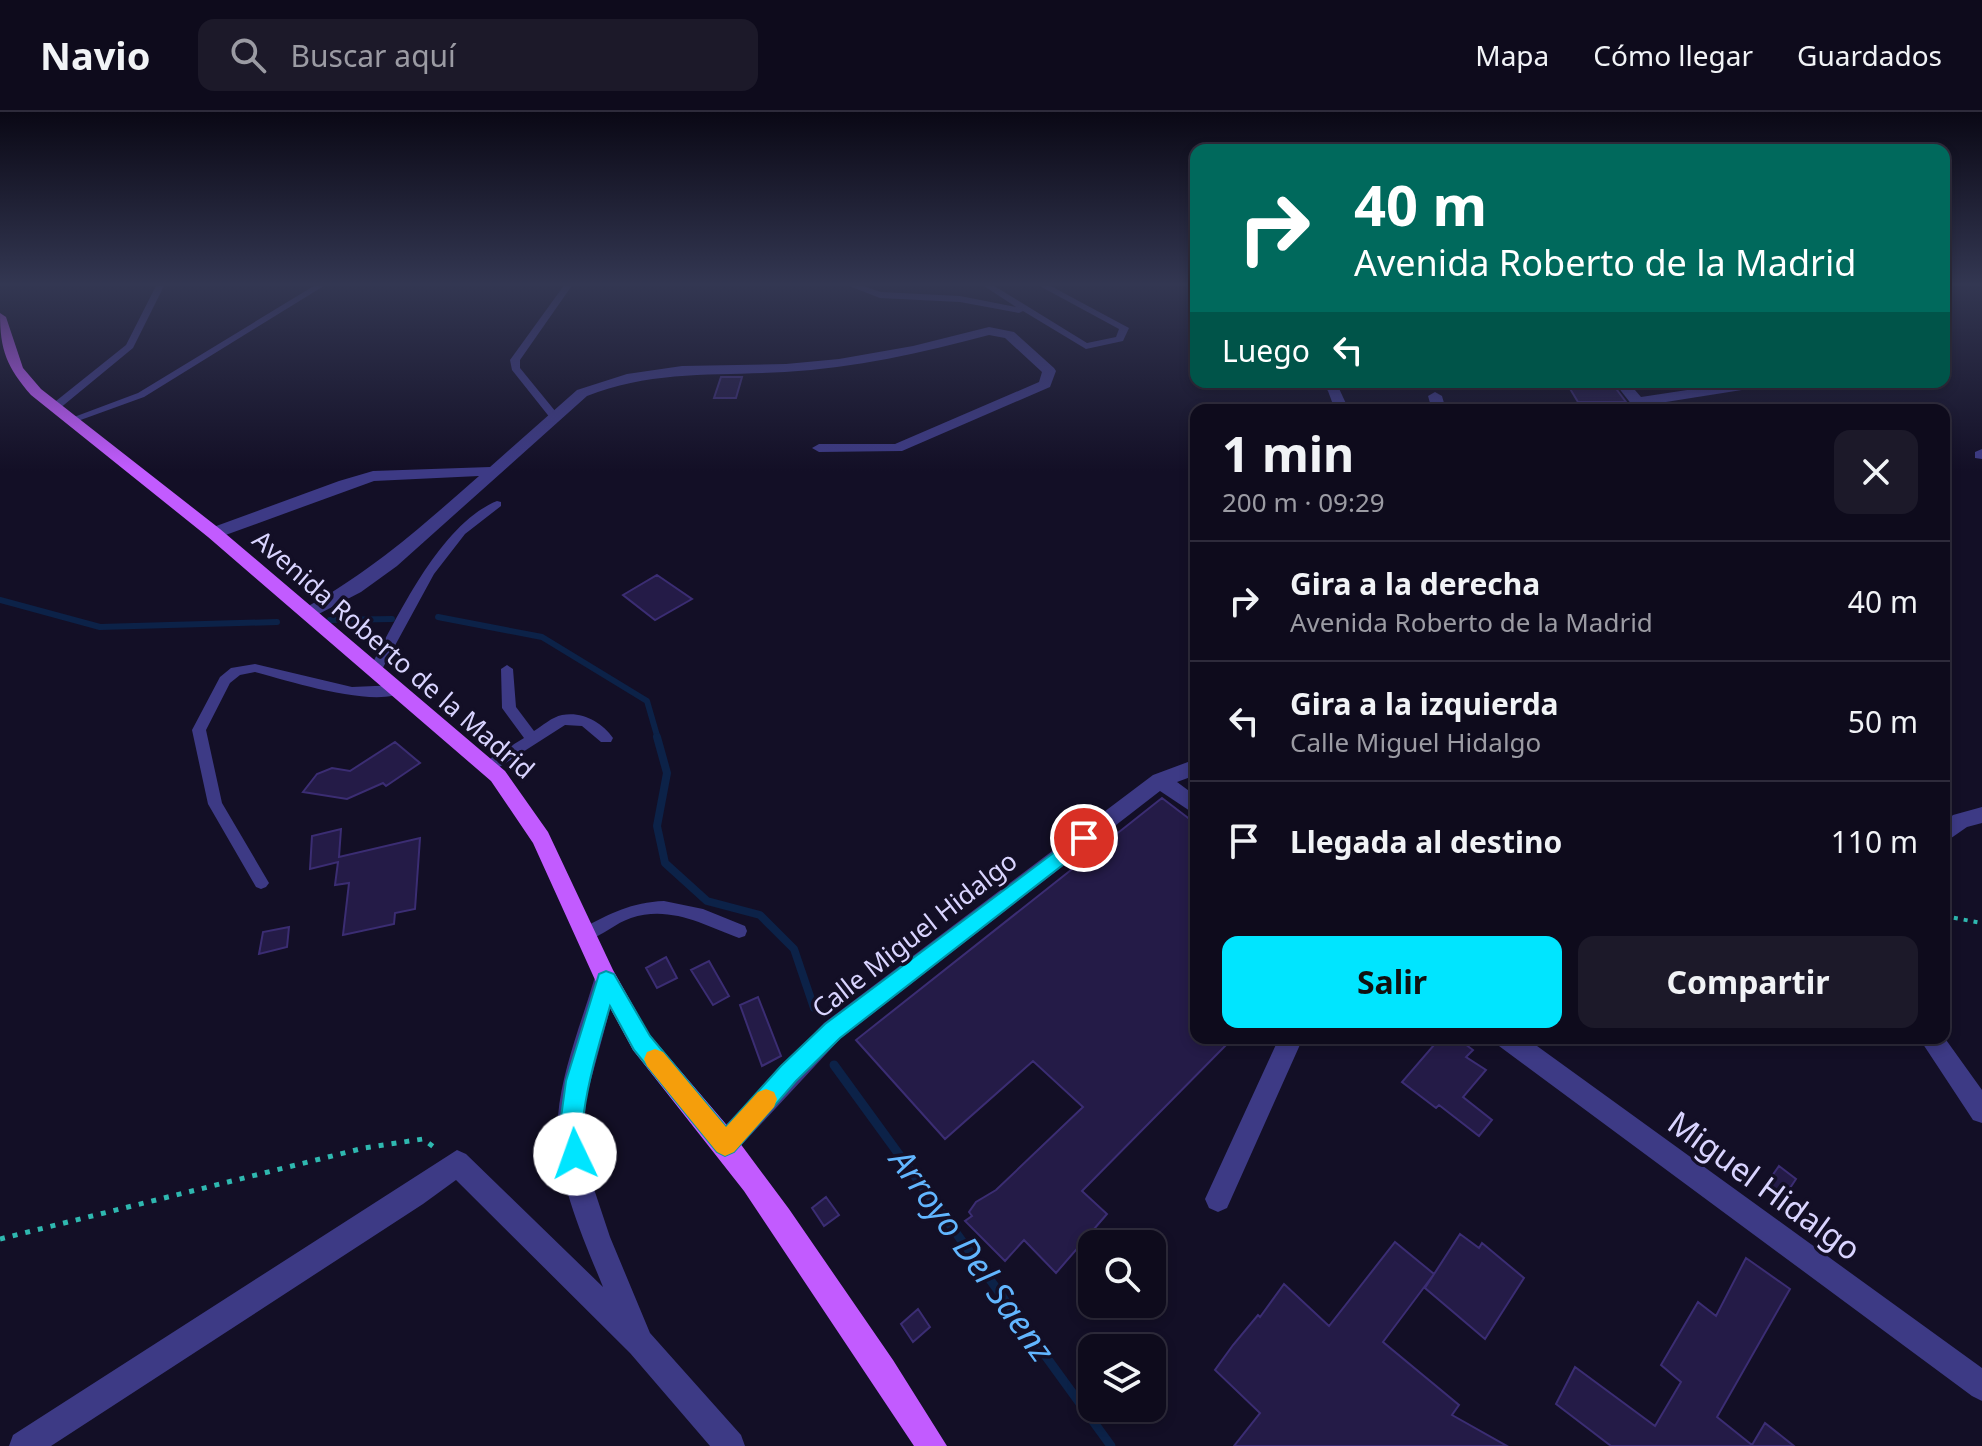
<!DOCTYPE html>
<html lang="es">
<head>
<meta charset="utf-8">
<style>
	body { margin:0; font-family:"Noto Sans",sans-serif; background:#1c1929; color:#f1f3f6; height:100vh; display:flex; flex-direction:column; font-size:30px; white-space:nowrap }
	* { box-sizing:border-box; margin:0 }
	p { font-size:26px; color:#9b9ba3 }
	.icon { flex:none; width:44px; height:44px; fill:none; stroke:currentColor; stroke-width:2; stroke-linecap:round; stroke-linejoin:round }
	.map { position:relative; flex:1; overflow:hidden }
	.details { position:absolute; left:1190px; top:292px; width:760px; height:640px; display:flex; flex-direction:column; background:#0e0b1c; border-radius:16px; box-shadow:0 4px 12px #0003,0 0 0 2px #2e2b3b }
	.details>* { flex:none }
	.hud { position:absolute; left:1190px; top:32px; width:760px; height:244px; border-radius:16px; box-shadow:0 4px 12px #0003,0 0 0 2px #2e2b3b; background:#00695c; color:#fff; overflow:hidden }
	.controls { position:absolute; left:1078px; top:1118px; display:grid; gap:16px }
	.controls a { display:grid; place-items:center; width:88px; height:88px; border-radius:16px; background:#0e0b1c; box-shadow:0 4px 12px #0003,0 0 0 2px #2e2b3b; font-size:40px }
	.pin { position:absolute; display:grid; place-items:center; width:68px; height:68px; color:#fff; margin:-34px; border:4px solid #fff; border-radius:50%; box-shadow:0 2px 8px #0007 }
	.me { position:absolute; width:88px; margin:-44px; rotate:357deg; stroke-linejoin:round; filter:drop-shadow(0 0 6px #0008) }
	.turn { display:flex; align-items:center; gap:28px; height:168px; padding:0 32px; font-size:36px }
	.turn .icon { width:104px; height:104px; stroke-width:2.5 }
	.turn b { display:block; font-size:56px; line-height:68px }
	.then { display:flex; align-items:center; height:76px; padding:0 32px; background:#0003; gap:16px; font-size:30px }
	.round { display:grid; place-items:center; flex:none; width:84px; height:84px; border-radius:16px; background:#1c1929 }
	.head { display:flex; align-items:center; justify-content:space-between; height:136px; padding:0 32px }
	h1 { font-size:48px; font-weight:700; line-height:60px }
	.cta { display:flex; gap:16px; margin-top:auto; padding:16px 32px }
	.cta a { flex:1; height:92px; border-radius:16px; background:#00e5ff; color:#111; font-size:32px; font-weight:700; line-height:92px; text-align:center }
	.cta a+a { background:#1c1929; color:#f1f3f6 }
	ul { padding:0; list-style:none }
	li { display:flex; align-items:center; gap:24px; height:120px; padding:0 32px; border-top:2px solid #2e2b3b }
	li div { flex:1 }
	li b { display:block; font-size:30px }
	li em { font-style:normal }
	header { display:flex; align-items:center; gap:48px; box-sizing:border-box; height:112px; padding:0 40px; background:#0e0b1c; border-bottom:2px solid #2e2b3b }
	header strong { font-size:38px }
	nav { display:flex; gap:44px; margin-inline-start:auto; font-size:28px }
	.search { width:560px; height:72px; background:#1c1929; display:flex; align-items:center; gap:20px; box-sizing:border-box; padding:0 28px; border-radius:16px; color:#9b9ba3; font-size:30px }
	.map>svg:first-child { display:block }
</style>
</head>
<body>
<header>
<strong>Navio</strong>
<div class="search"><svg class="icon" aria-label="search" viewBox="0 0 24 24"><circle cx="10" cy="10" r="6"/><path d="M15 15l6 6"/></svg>Buscar aquí</div>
<nav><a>Mapa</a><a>Cómo llegar</a><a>Guardados</a></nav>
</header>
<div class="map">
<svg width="1982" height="1334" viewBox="0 0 1982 1334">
	<rect width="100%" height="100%" fill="#130f26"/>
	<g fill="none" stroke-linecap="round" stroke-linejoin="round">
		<path stroke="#0c2248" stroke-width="6" d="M0 488 100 515 277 510
			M438 505 542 525 647 589 658 627
			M330 508 392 507"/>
		<path stroke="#0c2248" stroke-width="8" d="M657 625 667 661 657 714 665 751 707 789 760 803 794 837 814 896"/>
		<path stroke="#0c2248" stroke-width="9" d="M834 953 1111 1334"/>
	</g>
	<path fill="#241b47" stroke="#3b2d73" stroke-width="2" d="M721 265H742L736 286H714Z
		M1566 270H1611L1626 290H1578Z
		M657 463 692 487 655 508 623 483Z
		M395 630 420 651 386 674 383 671 347 687 303 680 317 662 332 656 350 659Z
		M1162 686 1196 712V926H1233L1082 1079 1107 1102 1056 1161 1024 1128 1005 1149 965 1109 972 1104 969 1100 976 1090 996 1078 1083 995 1033 949 945 1027 856 928Z
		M341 717 339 745 420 726 415 797 395 801 394 812 343 823 349 771 335 773 338 750 310 757 312 724Z
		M289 815 287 835 259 842 263 820Z
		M666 845 677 866 657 876 646 856Z
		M709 849 729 884 713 893 691 858Z
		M758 885 781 944 762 954 740 893Z
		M1440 926H1457L1473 938 1466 945 1486 958 1463 985 1492 1008 1479 1024 1439 993 1436 996 1402 970Z
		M1779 1054 1796 1067 1782 1088 1765 1074Z
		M826 1085 839 1103 824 1114 812 1096Z
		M1460 1122 1479 1136 1482 1131 1524 1166 1485 1227 1425 1176Z
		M1395 1130 1434 1162 1383 1230 1459 1293 1452 1303 1507 1334H1234L1260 1301 1215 1258 1233 1233 1258 1203 1260 1205 1284 1172 1329 1214Z
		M1746 1146 1790 1177 1717 1305 1752 1333 1765 1311 1794 1334H1611L1556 1292 1575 1255 1655 1314 1681 1270 1661 1253 1698 1190 1716 1204Z
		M918 1197 930 1215 913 1230 901 1212Z"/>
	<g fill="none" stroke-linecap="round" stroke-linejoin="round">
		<path stroke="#2fb8b0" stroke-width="4" stroke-dasharray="4 6" stroke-linecap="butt" d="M1944 804 1982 811"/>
		<path stroke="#2fb8b0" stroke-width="5" stroke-dasharray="5 8" stroke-linecap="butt" d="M0 1127 364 1036 423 1027 438 1038"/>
		<path fill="#3d3a85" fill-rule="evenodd" d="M157 172H165L133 236 59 297H51V293L126 233Z
			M317 172H327L144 285 75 310 66 308 138 281Z
			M565 172H573L520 248V256L560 305 555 308 551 307 512 258 510 248Z
			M844 172H857L881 180 960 184 1016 195 981 172H991L1087 231 1116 225 1119 217 1036 172H1047L1129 216 1123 229 1086 237 1023 199 1019 201 960 190 880 186Z
			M497 389 501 390V394L465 422 434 462 380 561H370L369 558C397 506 440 412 497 389Z
			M255 552 352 575 398 573 405 578C382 599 285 568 255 560L240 563 230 571 206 618 222 691 269 771 266 775 261 777 256 775 208 692 192 618 220 565 231 556Z
			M507 553 513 557 516 595 534 619C542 614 552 605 562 603 582 599 602 610 613 626L611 630H601L582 614 565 613 493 659H483L481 655 483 651 524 626 502 596 501 557Z
			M664 789 703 797 745 814 747 819 745 824 739 826C704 813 670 793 631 806 616 811 603 823 587 829L581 827 579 822 581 817C609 802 632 790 664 789Z"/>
		<path fill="#3d3a85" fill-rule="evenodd" d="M989 215 1014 220 1054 256 1056 259 1050 275 902 339 819 340 812 336 819 332H895L1039 270 1042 260 1005 226 989 223C922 241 855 256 785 260 717 264 652 258 587 284L397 454 361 480 309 507 300 501 303 497C371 460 421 415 479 364L374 369 220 425 214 426 206 421 208 417 339 369 373 359 490 355 577 278 627 262 682 254 786 252 839 247 913 234Z
			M1321 270H1336L1349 298H1335L1328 279Z
			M1614 270H1628L1641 285 1740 270H1774L1767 274 1647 293 1651 298H1636Z
			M1435 280 1442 284 1446 298H1432L1428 284Z
			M1982 337V347L1975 346V340Z
			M1196 647V663L1177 670 1196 684V703L1160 679 840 927 734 1041 725 1045 716 1041 712 1032 716 1023 824 911 1153 663Z
			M1982 695V711L1967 715 1944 731V711L1953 703Z
			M606 858 614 861 618 868 586 986 584 1022 593 1074 610 1125 650 1221 741 1323 745 1334H710L630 1241 456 1068 423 1092 51 1334H9L13 1323 457 1038 466 1042 603 1175C582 1123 554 1063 558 1004 562 958 581 912 594 868L598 861Z
			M1944 925 1982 978V1011L1973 1008 1919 926Z
			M1279 926H1303L1227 1096 1218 1100 1209 1096 1205 1087Z
			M1495 926H1526L1982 1256V1289L1972 1284 1499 934Z"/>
		<path fill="#c25bff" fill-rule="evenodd" d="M0 201 6 205 23 256 41 277 220 417 505 659 548 720 613 858 649 922 725 1011 789 1097 893 1248 947 1334H914L744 1079 633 938 596 870 533 731 491 669 208 425 31 283C7 255 0 239 0 201Z"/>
	</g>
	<linearGradient id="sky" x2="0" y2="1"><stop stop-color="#0a0815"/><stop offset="0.48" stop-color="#333752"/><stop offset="1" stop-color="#333752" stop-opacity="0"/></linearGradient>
	<rect width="1982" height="359" fill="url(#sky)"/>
	<path fill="#00e5ff" stroke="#0095a6" stroke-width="2" d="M1084 718 1091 720 1094 726 1091 731 840 926 796 969 734 1040 725 1044 717 1040 634 938 610 894C600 929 589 964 584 1000 582 1016 587 1039 583 1050L575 1053 566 1050 559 1020 566 969 599 862 606 859 614 862 650 924 726 1015 781 954 825 912Z"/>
	<path fill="#f59e0b" d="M655 937 663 940 726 1015 758 980 766 977 774 980 777 987 774 995 734 1040 725 1044 717 1040 647 954 644 947 647 940Z"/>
	<g text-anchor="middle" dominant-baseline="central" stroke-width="7" stroke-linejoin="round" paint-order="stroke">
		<g font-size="26" fill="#d9d4ff" stroke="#130f26">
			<text transform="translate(394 542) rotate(41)">Avenida Roberto de la Madrid</text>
			<text transform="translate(914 822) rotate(-38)">Calle Miguel Hidalgo</text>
		</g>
		<g font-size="32" fill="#d9d4ff" stroke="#130f26">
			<text transform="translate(1765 1073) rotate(36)">Miguel Hidalgo</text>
		</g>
		<g font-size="34" font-style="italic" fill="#62b6ff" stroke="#130f26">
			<text transform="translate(973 1143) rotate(54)">Arroyo Del Saenz</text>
		</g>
	</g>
</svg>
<div class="controls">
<a><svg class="icon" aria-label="search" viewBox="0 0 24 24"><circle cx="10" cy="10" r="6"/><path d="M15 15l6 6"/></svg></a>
<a><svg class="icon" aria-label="layers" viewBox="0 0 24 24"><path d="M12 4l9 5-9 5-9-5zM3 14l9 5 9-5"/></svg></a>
</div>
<div class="pin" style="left:1084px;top:726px;background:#d93025"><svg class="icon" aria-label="arrive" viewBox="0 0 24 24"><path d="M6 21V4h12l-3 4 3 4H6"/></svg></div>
<svg class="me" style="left:575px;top:1042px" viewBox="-20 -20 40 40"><circle r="19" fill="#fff"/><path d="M0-13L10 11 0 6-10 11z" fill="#00e5ff"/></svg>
<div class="hud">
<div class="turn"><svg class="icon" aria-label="right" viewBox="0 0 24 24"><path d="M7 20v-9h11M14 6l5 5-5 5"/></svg><div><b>40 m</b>Avenida Roberto de la Madrid</div></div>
<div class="then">Luego<svg class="icon" aria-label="left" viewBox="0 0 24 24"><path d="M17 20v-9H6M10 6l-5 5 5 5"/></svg></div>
</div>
<section class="details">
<div class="head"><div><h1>1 min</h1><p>200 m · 09:29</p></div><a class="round"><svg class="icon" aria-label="close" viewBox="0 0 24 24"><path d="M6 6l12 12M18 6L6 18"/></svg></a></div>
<ul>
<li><svg class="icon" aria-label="right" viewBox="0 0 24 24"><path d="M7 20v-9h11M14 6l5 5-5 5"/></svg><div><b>Gira a la derecha</b><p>Avenida Roberto de la Madrid</p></div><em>40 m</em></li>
<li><svg class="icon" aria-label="left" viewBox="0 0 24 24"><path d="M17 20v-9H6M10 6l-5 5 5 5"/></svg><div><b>Gira a la izquierda</b><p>Calle Miguel Hidalgo</p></div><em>50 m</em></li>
<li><svg class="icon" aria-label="arrive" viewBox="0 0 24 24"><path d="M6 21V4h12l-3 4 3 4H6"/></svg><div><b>Llegada al destino</b></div><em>110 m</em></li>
</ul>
<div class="cta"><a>Salir</a><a>Compartir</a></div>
</section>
</div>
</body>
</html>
